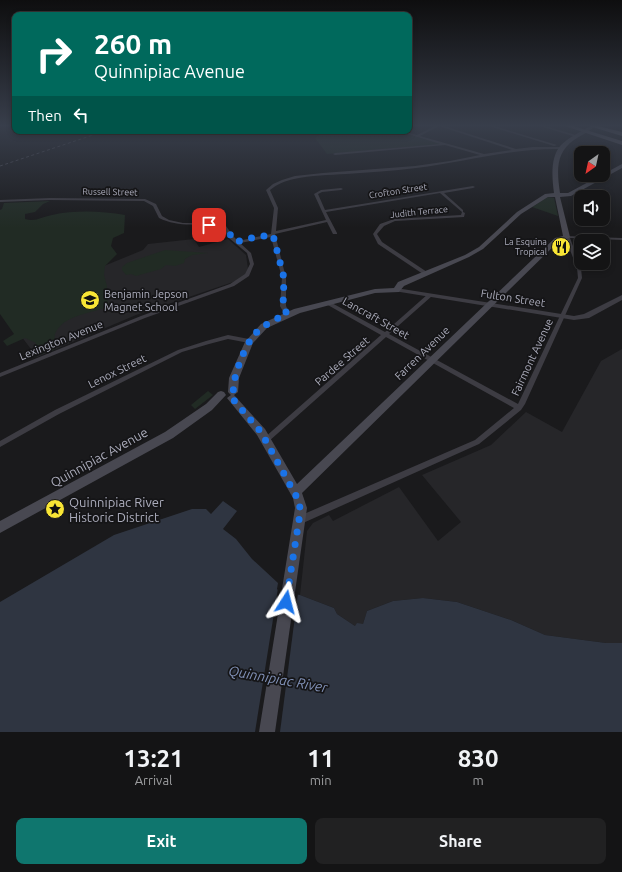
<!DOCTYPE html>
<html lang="en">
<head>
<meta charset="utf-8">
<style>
	body { margin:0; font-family:Ubuntu,sans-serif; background:#212122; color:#f1f3f6; height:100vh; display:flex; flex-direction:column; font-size:15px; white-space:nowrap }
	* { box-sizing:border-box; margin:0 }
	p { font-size:13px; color:#9d9ea0 }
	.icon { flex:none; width:22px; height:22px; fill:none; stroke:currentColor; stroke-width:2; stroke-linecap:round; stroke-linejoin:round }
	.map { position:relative; height:732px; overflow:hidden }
	.panel { display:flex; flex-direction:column; background:#141415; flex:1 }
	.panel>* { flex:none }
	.hud { position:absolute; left:12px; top:12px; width:400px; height:122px; border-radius:8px; box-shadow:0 2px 6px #0003,0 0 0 1px #333334; background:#00695c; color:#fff; overflow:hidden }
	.needle { width:26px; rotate:213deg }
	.buttons { position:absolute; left:574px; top:146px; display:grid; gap:8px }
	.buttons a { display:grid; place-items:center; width:36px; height:36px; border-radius:8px; background:#141415; box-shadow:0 2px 6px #0003,0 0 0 1px #333334; font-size:20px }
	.pin { position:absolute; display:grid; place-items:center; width:34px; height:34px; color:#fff; margin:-17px; border-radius:8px; box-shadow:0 2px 6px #0006 }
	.me { position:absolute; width:44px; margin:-22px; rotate:9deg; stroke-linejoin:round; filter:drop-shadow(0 0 3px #0008) }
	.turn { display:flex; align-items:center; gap:14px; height:84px; padding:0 16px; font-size:18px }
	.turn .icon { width:52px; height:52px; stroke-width:2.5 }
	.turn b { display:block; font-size:28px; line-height:34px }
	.then { display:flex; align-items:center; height:38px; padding:0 16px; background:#0003; gap:8px; font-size:15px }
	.eta { display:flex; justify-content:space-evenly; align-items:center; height:68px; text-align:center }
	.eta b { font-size:24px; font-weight:700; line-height:28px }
	.button { display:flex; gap:8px; margin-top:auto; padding:8px 16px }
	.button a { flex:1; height:46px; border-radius:8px; background:#0f766e; color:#fff; font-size:16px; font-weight:700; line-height:46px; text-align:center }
	.button a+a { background:#212122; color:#f1f3f6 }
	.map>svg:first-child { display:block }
</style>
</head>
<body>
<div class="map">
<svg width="622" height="732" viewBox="0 0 622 732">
	<rect width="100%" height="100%" fill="#1a1a1c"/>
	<path fill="#262629" d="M194 239 199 247 228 239 246 255 248 269 245 275 236 281 136 315 37 357 18 332 0 297 99 268 143 250 148 244Z
		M622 349V643H606L545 635 511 620 457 602 423 598 393 601 367 611 363 624 355 626 337 614 334 608 300 595 307 531 313 523 329 515 333 521 399 487 438 541 461 522 422 475 491 445 526 412 562 432 601 361Z"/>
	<path fill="#212b24" d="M326 131H397L441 144 327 154 315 138Z
		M548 197 554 198 558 216 532 207Z
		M50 201 43 204 35 212 25 214V219C36 222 41 217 52 215 75 210 102 211 125 215L124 233 113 238 111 246 117 254 105 266 104 275 107 286 106 297 110 306C93 313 62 315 55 334 54 339 56 344 54 350L33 357 36 343 25 338 7 346 3 341 14 334 0 314V210L2 209 4 203Z
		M165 250 208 253 192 255 185 259 184 263 175 266 166 265 161 269 136 276 131 274 126 275 122 270V267L127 263Z
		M208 391 213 395 195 409 191 405Z"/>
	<path fill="#2f3541" d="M223 501 237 511 223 529 236 539 252 559 278 583 277 589 280 592 300 595 334 608 337 614 355 626 357 623 363 624 367 611 393 601 423 598 457 602 511 620 545 635 606 643H622V732H0V602L114 535 192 509H206L211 514Z"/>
	<path fill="#1a1a1c" d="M278 588 298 593 280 732H255Z"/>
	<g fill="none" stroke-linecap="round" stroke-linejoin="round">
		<path fill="#3d3c43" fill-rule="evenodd" d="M435 126H439L420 136 484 154 512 150 439 126H444L516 149 533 147H561L563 148 561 149C512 148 465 162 416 168 393 171 369 172 346 174 329 175 311 175 294 179 285 181 277 184 270 190L278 208 276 231 326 220 314 194 321 190 341 188 343 189 341 190 322 192 318 194 325 210 473 186 475 187 473 188 444 193 463 210V212L465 213 464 217 395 221 384 226 377 234 382 242 427 272V274H423L378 244 373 234 380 224 394 219 461 215 462 212 440 193 326 212 337 233V234H333L327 222 275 234 286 278V306L290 314 289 315H285L280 306 282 278 271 237 240 243 251 253 254 264 249 276 234 286 145 318 0 377V373L141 316 230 284 245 274 250 264 247 253 229 238 223 228C201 223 179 228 159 218L153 206 144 201 50 200 0 202V200L50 198 145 199 156 204 162 216 169 220 183 223H208L226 226 233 236 238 241 271 234 274 208 266 190 273 184 282 180 295 176 323 173 415 166 450 161 480 155 445 145 335 155 333 154 335 153 440 144 398 131H403L417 135Z
			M489 126H494L557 145 554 146Z
			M540 126H545L579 136 576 137Z
			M565 236 622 238V240L570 238 581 268 582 278 525 404 521 410 479 444 303 523 300 524 297 523 296 520 297 517 475 440 514 408 386 337 268 442 266 443 264 442 263 440 264 438 381 335 326 304 325 303 326 302H330L385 332 428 294H432L433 295 432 296 389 334 518 404 578 278 577 268 565 237Z
			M228 335 249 339 252 341 249 343 228 339 209 344 182 352 59 414 0 447V441L55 410 178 350 206 341Z"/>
		<path fill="#3d3c43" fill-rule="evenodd" d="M396 288 574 316 584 314 622 295V300L589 318 574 320 394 291 393 290Z"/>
		<path fill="#484851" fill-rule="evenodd" d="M590 126H595C589 132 581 135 574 140 555 153 557 172 560 193H568L622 164V168L571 196 560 197 570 237 569 238 559 241 302 493 307 508 275 732H259L295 508 293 498 257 435 227 398 231 395 228 392 229 378 245 342 261 324 294 309 375 289 394 288 398 282 465 255 479 247 517 212 545 194 554 193C552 178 550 157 561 145 569 137 581 132 590 126ZM548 197H555L563 236 555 238 297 484 265 429 234 395 238 392 239 378 253 343 267 328 300 313 375 293 399 292 404 286 469 257 483 249 521 214Z
			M221 391 224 392 226 395 212 410 173 438 0 533V521L165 432 206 404 218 392Z"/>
		<path fill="#575660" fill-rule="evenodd" d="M565 126H573L622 141V145Z"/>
		<path fill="#666772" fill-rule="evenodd" d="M589 126H598L622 132V136Z"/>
		<path stroke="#4d4d56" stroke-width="1" stroke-dasharray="3 2.5" stroke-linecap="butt" d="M0 166 105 131"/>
	</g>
	<linearGradient id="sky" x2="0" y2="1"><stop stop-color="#0e0e0f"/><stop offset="0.55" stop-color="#383e4b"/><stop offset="1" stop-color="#383e4b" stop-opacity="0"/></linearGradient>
	<rect width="622" height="228" fill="url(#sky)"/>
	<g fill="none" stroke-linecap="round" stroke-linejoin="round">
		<path stroke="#1a73e8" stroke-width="7" stroke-dasharray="0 12.6" d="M209 225 224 227 236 242 255 237 273 235 284 278 283 306 287 314C276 319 263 325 255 334 245 344 230 383 234 395L232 398 261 432 300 503 299 520 286 602"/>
	</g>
	<defs>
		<g id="restaurant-disc" transform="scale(1)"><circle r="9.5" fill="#f8e535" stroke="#151517"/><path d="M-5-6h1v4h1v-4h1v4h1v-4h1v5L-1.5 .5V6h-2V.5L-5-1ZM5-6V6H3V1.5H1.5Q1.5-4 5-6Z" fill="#111"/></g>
		<g id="school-disc" transform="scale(1)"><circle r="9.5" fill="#f8e535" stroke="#151517"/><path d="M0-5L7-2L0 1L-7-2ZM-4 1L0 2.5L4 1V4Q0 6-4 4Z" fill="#111"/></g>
		<g id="sight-disc" transform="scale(1)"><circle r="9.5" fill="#f8e535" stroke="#151517"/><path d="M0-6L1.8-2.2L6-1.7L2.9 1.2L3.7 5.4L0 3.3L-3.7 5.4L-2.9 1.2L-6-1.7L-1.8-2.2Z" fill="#111"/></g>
	</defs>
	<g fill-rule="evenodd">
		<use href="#restaurant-disc" x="561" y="247"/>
		<use href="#school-disc" x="90" y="300"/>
		<use href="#sight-disc" x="55" y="509"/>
	</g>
	<g text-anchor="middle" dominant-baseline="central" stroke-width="3.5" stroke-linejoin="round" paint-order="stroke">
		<g font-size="9" fill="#acadbc" stroke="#151517">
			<text transform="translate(398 191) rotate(-9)">Crofton Street</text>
			<text transform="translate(110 192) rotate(1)">Russell Street</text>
			<text transform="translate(419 212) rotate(-6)">Judith Terrace</text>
		</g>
		<g font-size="9" fill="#acadbc" stroke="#151517" text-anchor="end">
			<text x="547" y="242">La Esquina<tspan x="547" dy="10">Tropical</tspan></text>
		</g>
		<g font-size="11" fill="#acadbc" stroke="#151517" text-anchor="start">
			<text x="104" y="294">Benjamin Jepson<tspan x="104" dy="13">Magnet School</tspan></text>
		</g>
		<g font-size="11" fill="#acadbc" stroke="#151517">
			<text transform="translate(513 298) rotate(9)">Fulton Street</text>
			<text transform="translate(376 318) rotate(29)">Lancraft Street</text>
			<text transform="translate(61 340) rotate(-22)">Lexington Avenue</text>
			<text transform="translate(422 353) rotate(-44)">Farren Avenue</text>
			<text transform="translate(532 357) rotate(-65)">Fairmont Avenue</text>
			<text transform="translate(342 361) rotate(-41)">Pardee Street</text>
			<text transform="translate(117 371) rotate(-26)">Lenox Street</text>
		</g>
		<g font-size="13" fill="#acadbc" stroke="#151517">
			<text transform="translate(99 457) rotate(-29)">Quinnipiac Avenue</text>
		</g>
		<g font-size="13" fill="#acadbc" stroke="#151517" text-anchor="start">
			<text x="69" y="502">Quinnipiac River<tspan x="69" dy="15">Historic District</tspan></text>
		</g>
		<g font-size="14" font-style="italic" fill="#8292b8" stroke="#151517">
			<text transform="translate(278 679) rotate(10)">Quinnipiac River</text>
		</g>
	</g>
</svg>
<div class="buttons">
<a><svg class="needle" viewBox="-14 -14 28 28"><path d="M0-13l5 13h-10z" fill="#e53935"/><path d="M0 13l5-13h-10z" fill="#9d9ea0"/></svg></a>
<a><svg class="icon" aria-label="sound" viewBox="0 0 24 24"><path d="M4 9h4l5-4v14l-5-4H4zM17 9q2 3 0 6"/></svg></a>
<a><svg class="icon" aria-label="layers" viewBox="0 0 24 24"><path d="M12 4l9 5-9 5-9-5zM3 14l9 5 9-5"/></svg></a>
</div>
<div class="pin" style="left:209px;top:225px;background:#d93025"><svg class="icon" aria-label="arrive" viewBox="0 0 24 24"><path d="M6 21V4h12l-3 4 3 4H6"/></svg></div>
<svg class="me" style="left:286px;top:602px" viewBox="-20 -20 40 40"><path d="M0-17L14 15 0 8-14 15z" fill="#1a73e8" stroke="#fff" stroke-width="4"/></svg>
<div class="hud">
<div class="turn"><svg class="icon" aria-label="right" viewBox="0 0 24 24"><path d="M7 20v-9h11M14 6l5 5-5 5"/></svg><div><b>260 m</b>Quinnipiac Avenue</div></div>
<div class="then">Then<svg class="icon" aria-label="left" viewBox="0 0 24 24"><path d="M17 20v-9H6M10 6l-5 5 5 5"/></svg></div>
</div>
</div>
<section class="panel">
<div class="eta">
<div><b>13:21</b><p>Arrival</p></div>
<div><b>11</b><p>min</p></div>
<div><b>830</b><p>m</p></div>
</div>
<div class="button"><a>Exit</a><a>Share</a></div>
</section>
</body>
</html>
